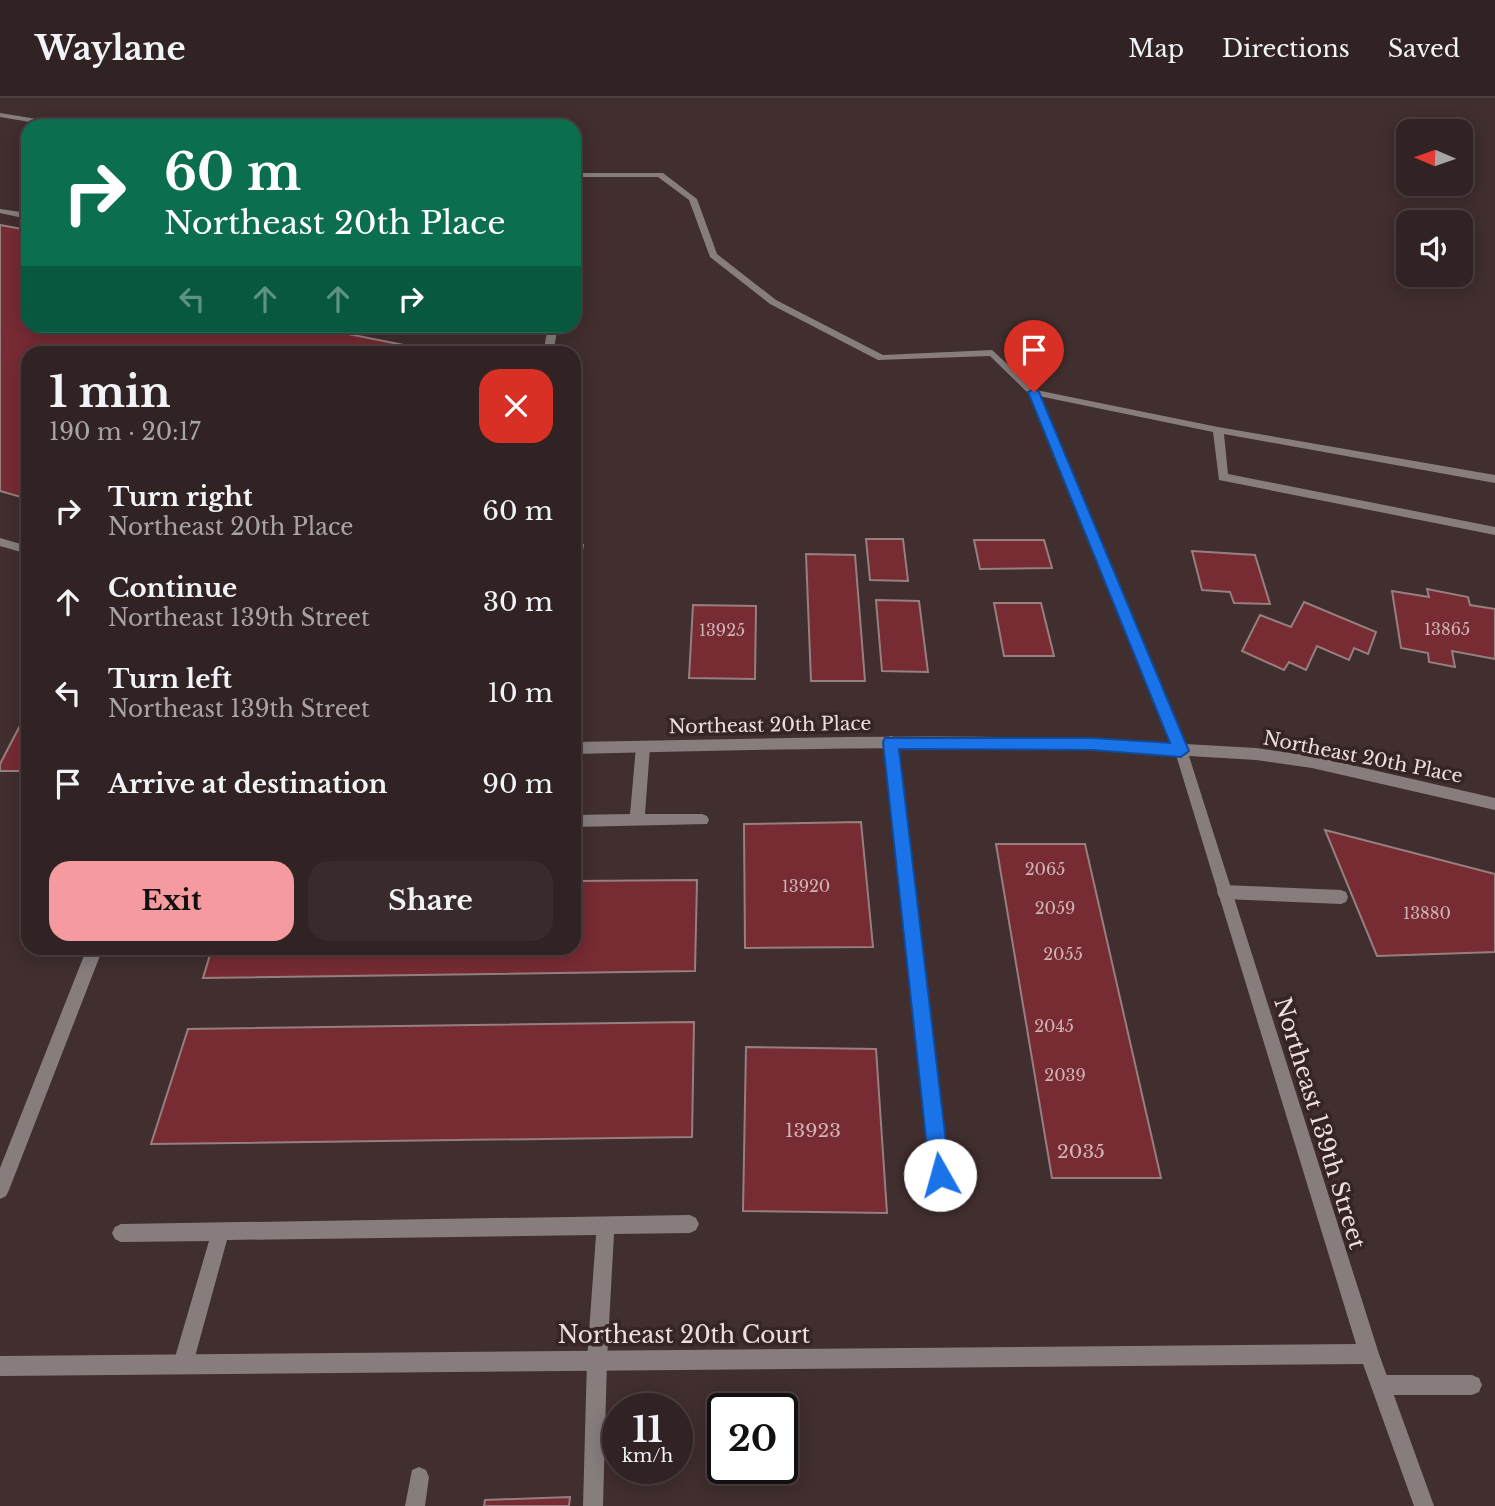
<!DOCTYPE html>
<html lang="en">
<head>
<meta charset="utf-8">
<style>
	body { margin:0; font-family:"Libre Baskerville",serif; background:#392a2b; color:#f1f3f6; height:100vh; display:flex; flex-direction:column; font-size:26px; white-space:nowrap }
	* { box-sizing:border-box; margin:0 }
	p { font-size:23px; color:#a8a4a6 }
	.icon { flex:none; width:38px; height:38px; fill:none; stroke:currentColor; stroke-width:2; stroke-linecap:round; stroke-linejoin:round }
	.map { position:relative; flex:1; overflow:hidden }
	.side { position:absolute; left:21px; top:248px; width:560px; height:609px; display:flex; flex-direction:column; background:#312223; border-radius:21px; box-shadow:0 4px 18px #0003,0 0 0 2px #4c3f41 }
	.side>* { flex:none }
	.guide { position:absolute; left:21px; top:21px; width:560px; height:214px; border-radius:21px; box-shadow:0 4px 18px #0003,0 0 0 2px #4c3f41; background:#0b6e4f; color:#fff; overflow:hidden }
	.needle { width:46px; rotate:272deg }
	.buttons { position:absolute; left:1396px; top:21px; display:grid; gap:14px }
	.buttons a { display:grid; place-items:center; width:77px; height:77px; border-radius:14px; background:#312223; box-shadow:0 4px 18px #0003,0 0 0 2px #4c3f41; font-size:35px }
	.speed { position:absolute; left:602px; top:1295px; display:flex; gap:14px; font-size:35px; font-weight:700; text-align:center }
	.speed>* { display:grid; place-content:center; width:91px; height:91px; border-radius:50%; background:#312223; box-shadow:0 4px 18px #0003,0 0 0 2px #4c3f41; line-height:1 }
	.speed small { font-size:18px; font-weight:400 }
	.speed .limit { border:4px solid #111; border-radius:10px; background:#fff; color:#111 }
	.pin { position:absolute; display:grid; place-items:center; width:60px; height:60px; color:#fff; margin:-72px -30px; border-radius:50% 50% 50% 0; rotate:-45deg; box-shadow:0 0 7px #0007 }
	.pin .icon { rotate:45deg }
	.me { position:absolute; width:77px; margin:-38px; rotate:353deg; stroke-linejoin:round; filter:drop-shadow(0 0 5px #0008) }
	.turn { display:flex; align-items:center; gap:24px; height:147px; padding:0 28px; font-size:32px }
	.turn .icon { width:91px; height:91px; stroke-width:2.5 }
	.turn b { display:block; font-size:49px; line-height:60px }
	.lanes { display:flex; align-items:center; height:66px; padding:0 28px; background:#0003; justify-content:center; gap:35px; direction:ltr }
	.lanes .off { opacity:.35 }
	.round { display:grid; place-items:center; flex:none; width:74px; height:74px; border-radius:21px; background:#392a2b }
	.summary { display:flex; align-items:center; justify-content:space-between; height:119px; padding:0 28px }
	h1 { font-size:42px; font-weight:800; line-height:52px }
	.primary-button { display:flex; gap:14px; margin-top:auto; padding:14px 28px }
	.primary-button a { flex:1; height:80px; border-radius:21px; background:#f59b9f; color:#111; font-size:28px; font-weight:800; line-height:80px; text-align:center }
	.primary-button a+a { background:#392a2b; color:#f1f3f6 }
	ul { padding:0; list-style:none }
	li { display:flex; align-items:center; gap:21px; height:91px; padding:0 28px }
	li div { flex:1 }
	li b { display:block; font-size:26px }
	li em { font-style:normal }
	header { display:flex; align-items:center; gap:42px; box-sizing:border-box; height:98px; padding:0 35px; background:#312223; border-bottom:2px solid #4c3f41 }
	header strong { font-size:33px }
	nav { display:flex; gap:38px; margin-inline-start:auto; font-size:24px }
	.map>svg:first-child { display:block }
</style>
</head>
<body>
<header>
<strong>Waylane</strong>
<nav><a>Map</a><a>Directions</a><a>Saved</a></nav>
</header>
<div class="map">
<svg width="1495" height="1408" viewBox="0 0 1495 1408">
	<rect width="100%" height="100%" fill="#412e2f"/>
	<path fill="#772b33" stroke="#967f7f" stroke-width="2" d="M0 127 28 132V228H308L439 254 28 256V401L0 393Z
		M866 441H903L908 483 870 482Z
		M974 442H1044L1052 470 980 471Z
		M574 447H583L574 498Z
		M1192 453 1255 457 1270 506 1234 505 1230 494 1202 492Z
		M806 456 855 457 865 583H811Z
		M1427 491 1468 499 1470 507 1495 511V561L1452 553 1455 569 1429 564 1428 555 1401 550 1392 493 1429 499Z
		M876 502 919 503 928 574 882 573Z
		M1304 504 1376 534 1368 556 1354 550 1349 562 1317 548 1306 572 1289 564 1284 572 1242 553 1260 517 1291 529Z
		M994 505H1041L1054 558H1004Z
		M693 507 756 508 755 581 689 580Z
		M25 618H28V673H0V666Z
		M861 724 873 849 745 850 744 726Z
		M1325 732 1495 776V854L1377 858Z
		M996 746H1085L1161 1080H1052Z
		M697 782 695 873 203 880 212 850H574V783Z
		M694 924 692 1039 151 1046 188 931Z
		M746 949 876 951 887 1115 743 1113Z
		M570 1399 569 1408H484L485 1402Z"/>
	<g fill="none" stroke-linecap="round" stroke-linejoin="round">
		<path fill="#877d7d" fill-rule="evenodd" d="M0 15 68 26 72 28H54L0 19Z
			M574 75H663L697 101 717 156 776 202 883 257 992 252 1036 292 1218 329 1495 377V385L1224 336 1228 376 1495 429V437L1219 382 1213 334 1029 296 990 258 878 262 770 206 710 159 689 102 658 79H574Z
			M0 111 28 115V121L0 115Z
			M548 228H558L553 256H543Z
			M0 440 28 448V456L0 448Z
			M891 638 896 640 898 644 949 1077 946 1083 940 1086 934 1083 931 1077 884 644 886 640Z
			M643 643 648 645 650 649 645 716H702L707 718 709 722 707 726 574 729V717L630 716 636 649 638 645Z
			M1224 787 1341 792 1346 794 1348 799 1346 804 1341 806 1224 801 1219 799 1217 794 1219 789Z
			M690 1117 696 1120 699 1126 696 1132 690 1135 614 1136 607 1262 603 1408H583L587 1262 596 1137 227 1142 193 1266 190 1273 183 1276 176 1273 173 1266 209 1143 121 1144 115 1141 112 1135 115 1129 121 1126Z
			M1381 1277H1472L1479 1280 1482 1287 1479 1294 1472 1297H1381L1374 1294 1371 1287 1374 1280Z
			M419 1369 426 1372 429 1379 425 1408H405L412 1372Z"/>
		<path fill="#877d7d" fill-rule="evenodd" d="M1033 291 1038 294 1185 646 1256 650 1312 658 1495 700V712L1312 670 1256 662 1189 658 1379 1256 1434 1408H1414L1363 1266 0 1278V1258L1356 1246 1176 657C975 644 775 652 574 656V644C773 641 973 633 1172 645L1028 294Z
			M87 850H103L9 1092 6 1098 0 1101V1070Z"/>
	</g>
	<path fill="#1a73e8" stroke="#114b97" stroke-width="2" d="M1034 291 1039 294 1189 653 1181 659 1092 652 899 651 950 1077 947 1084 940 1087 933 1084 930 1077 883 644 885 640H1092L1170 645 1028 294Z"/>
	<g text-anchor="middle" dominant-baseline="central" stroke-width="7" stroke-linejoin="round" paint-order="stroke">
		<g font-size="16" fill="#cfb2b4">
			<text x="1447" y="531">13865</text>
			<text x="722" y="532">13925</text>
			<text x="1045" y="771">2065</text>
			<text x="806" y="788">13920</text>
			<text x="1055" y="810">2059</text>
			<text x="1427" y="815">13880</text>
			<text x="1063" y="856">2055</text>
			<text x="1054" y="928">2045</text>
			<text x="1065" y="977">2039</text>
		</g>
		<g font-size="19" fill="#ecdfdf" stroke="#372425">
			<text transform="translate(770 627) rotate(-1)">Northeast 20th Place</text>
			<text transform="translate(1363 659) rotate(11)">Northeast 20th Place</text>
		</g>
		<g font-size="19" fill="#cfb2b4">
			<text x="813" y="1032">13923</text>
			<text x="1081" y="1053">2035</text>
		</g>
		<g font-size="23" fill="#ecdfdf" stroke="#372425">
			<text transform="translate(1320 1025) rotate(73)">Northeast 139th Street</text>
			<text x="684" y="1237">Northeast 20th Court</text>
		</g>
	</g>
</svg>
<div class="buttons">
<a><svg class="needle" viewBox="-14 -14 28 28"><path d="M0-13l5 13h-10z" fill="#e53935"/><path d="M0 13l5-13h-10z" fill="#a8a4a6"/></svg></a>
<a><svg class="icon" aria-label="sound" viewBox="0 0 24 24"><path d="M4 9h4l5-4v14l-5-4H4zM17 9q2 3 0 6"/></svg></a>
</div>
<div class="speed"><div>11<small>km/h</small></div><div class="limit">20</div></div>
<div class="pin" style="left:1034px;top:294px;background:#d93025"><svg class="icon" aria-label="arrive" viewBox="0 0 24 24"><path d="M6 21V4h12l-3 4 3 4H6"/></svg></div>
<svg class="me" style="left:940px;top:1077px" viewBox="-20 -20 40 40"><circle r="19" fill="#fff"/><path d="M0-13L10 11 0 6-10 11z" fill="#1a73e8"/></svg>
<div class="guide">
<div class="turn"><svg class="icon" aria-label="right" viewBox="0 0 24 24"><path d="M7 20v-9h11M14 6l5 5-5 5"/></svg><div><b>60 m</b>Northeast 20th Place</div></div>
<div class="lanes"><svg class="icon off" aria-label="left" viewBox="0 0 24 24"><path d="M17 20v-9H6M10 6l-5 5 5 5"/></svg><svg class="icon off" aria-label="ahead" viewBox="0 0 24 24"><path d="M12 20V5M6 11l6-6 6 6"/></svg><svg class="icon off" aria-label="ahead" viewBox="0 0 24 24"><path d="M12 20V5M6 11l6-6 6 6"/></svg><svg class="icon" aria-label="right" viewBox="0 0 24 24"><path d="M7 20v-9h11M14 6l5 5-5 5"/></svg></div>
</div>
<section class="side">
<div class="summary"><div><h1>1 min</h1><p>190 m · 20:17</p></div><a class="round" style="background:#d93025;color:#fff"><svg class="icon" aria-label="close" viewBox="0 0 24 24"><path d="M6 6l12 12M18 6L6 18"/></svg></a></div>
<ul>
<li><svg class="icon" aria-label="right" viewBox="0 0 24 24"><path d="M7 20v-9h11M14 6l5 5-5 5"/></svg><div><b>Turn right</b><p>Northeast 20th Place</p></div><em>60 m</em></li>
<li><svg class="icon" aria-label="ahead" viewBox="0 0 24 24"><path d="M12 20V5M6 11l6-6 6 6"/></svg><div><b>Continue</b><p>Northeast 139th Street</p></div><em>30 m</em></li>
<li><svg class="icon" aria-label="left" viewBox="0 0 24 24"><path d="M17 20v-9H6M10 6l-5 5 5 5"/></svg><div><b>Turn left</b><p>Northeast 139th Street</p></div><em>10 m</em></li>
<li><svg class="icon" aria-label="arrive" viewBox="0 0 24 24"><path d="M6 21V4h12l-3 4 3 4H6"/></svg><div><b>Arrive at destination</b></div><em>90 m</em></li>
</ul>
<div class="primary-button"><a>Exit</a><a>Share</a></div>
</section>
</div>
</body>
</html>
